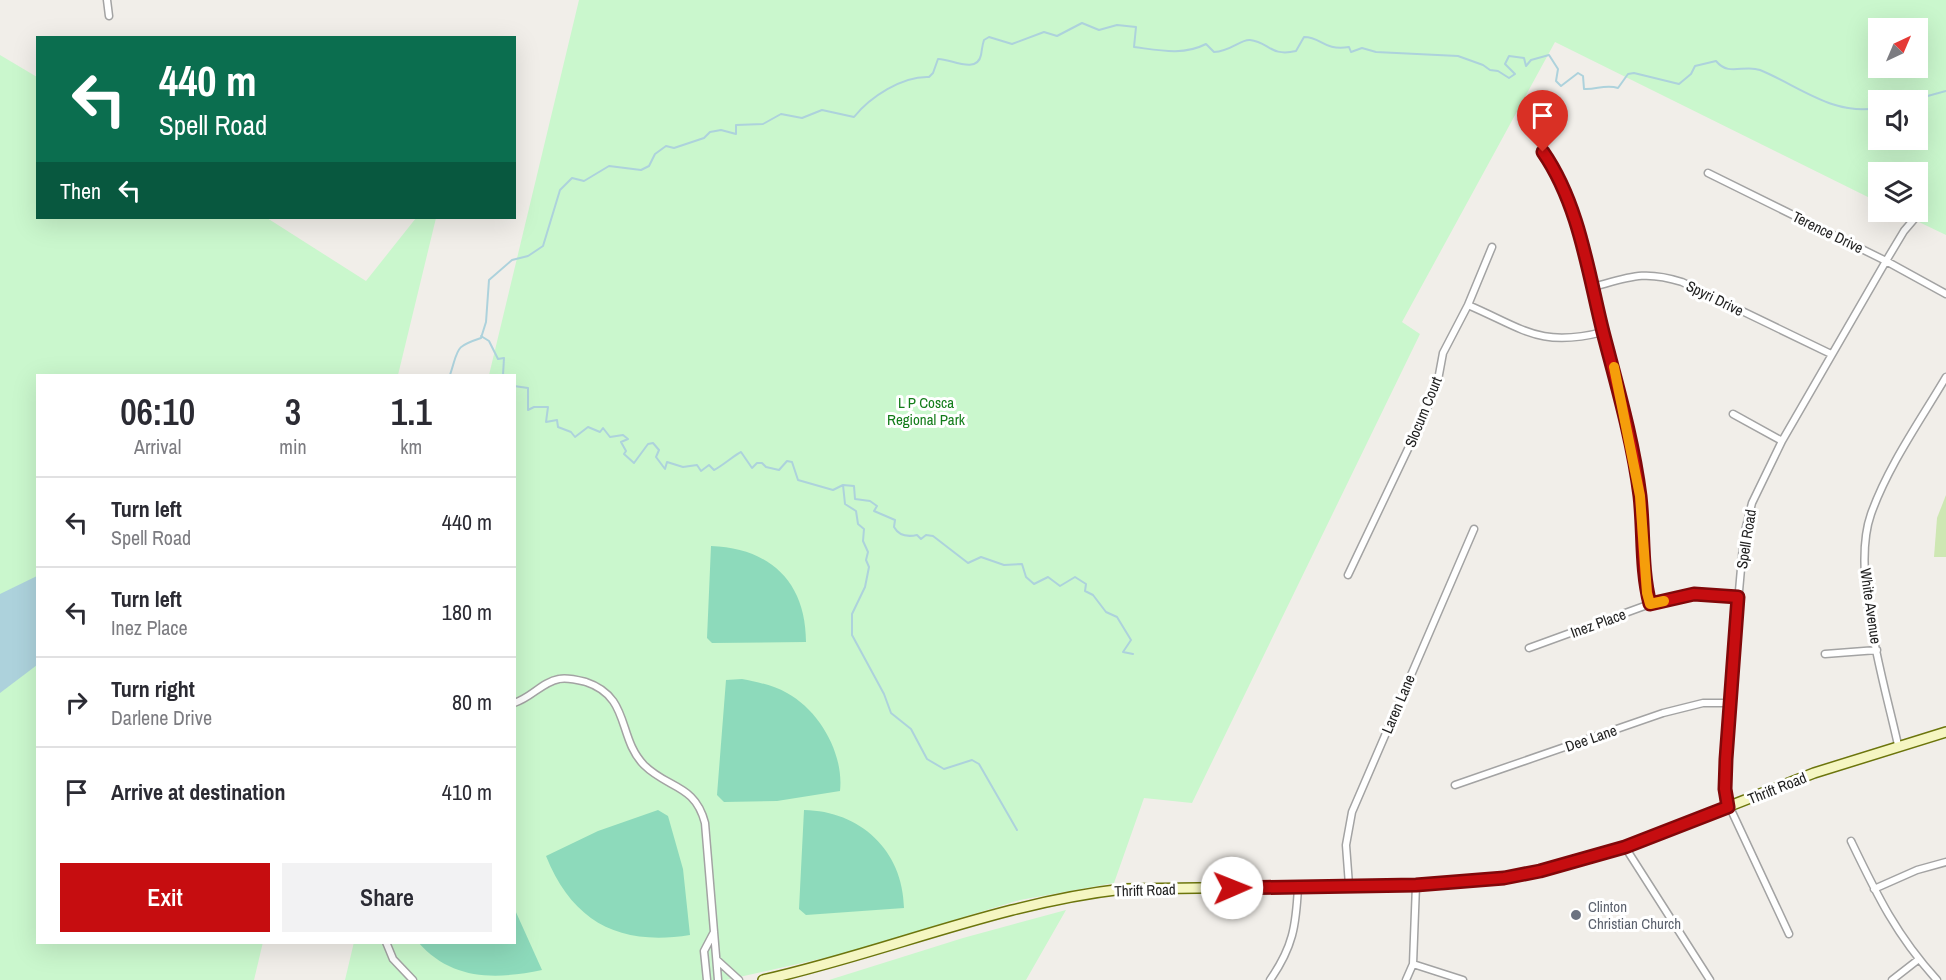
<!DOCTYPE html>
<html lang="en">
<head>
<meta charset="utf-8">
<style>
	body { margin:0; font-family:"Archivo Narrow",sans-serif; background:#f2f2f3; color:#2b2b33; height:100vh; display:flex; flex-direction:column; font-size:22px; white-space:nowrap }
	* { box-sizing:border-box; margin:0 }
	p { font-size:20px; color:#7c7c81 }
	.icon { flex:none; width:33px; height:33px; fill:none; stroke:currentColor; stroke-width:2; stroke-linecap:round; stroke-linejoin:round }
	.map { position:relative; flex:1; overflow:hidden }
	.sheet { position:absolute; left:36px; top:374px; width:480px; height:570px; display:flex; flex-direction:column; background:#fff; border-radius:0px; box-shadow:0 6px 24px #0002 }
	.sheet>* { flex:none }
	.hud { position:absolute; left:36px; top:36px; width:480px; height:183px; border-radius:0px; box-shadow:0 6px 24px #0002; background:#0b6e4f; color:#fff; overflow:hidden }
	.needle { width:39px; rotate:44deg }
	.tools { position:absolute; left:1868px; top:18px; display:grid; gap:12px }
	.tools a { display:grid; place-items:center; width:60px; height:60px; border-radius:0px; background:#fff; box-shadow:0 6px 24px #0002; font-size:30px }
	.pin { position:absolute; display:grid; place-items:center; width:51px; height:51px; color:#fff; margin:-62px -26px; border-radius:50% 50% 50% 0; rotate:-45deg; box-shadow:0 0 6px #0007 }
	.pin .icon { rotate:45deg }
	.me { position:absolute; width:66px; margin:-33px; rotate:89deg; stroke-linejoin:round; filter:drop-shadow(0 0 4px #0008) }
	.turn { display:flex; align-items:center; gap:21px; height:126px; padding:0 24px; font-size:27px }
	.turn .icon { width:78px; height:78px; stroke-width:2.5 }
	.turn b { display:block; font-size:42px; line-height:51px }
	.then { display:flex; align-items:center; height:57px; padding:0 24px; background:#0003; gap:12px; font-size:22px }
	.eta { display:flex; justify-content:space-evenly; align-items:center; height:102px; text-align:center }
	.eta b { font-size:36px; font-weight:600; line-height:42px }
	.primary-button { display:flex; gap:12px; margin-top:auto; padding:12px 24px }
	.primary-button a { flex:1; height:69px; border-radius:0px; background:#c60d10; color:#fff; font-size:24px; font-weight:600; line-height:69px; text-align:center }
	.primary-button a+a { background:#f2f2f3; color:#2b2b33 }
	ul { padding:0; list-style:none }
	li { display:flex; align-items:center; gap:18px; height:90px; padding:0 24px; border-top:2px solid #e1e1e2 }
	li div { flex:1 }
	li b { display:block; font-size:22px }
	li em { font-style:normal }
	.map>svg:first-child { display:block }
</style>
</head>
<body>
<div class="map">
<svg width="1946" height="980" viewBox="0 0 1946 980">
	<rect width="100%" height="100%" fill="#f1eee9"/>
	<path fill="#cee7b3" d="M1946 495V557H1934L1937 518Z"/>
	<path fill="#caf7cd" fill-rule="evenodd" d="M579 0H1946V235L1898 212H1917V172H1878V202L1555 42 1402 322 1420 334 1192 803 1144 798 1114 883 1020 900 842 954 726 980H345L354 942H514V375H489ZM1878 28H1917V68H1878ZM1878 100H1917V140H1878Z
		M0 55 37 77 38 218H267L366 281 416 218H436L398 375H38V942H263L254 980H0Z
		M1066 910 1026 980H829L963 938Z"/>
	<path fill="#8ddabb" d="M711 546C769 548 806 581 806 642L712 643 707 638Z
		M742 679C757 682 773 685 787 693 820 711 844 754 840 791L777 801 724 802 717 795 726 680Z
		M658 810 668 816 683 869 690 935C620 946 573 923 546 856L598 831Z
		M804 810C860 811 903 850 904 908L806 915 799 909Z
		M515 910 542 970C494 980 451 980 418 942H514Z"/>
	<path fill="#add2dc" d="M37 576V665L0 693V594Z"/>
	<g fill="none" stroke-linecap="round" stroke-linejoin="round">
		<path stroke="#add2dc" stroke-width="2" d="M1913 100 1946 91
			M481 336 489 341 498 359 504 358 503 375
			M450 375C459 348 454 347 481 338L486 322 489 280 512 260 528 256 543 246 560 190 572 178 584 181 609 166 641 170 649 166 655 154 666 146 674 148 704 138 710 132 721 130 736 134V125L763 124 781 114 802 118 822 110 854 117C870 97 902 76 929 77L933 73 938 59C949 58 977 75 981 55 982 50 982 46 984 40L989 37 1012 44 1044 32 1057 36 1082 23 1099 30 1117 25 1136 27 1134 47C1158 50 1183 56 1206 44L1214 52C1231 51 1241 39 1250 40 1269 42 1270 57 1296 51L1304 37C1322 37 1323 51 1349 47L1351 52 1362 48 1376 52 1458 56 1483 65 1490 70 1498 71 1509 78 1515 74 1505 64 1509 56 1524 58 1526 66 1531 60 1549 55 1558 69 1556 81 1561 86 1578 73 1583 76 1584 89C1596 90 1605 84 1618 88L1628 74 1634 73 1679 84 1691 74 1695 66 1716 61C1729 77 1744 64 1760 70 1799 86 1833 116 1878 108
			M514 386 528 388V410L534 407H548L546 422 557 420 558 427 571 432 575 437 588 427 600 432 603 428 610 437 623 435 628 439 621 442 626 451 624 454 634 463 648 444 653 443 659 450 656 457 665 469 667 462 683 467 697 465 701 471 709 465 714 470C722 466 736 454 741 452L752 468 757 463H762L766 467 779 470 787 461 792 462 798 480 833 490 843 485 854 486 855 499 870 501 877 506 874 511 895 520 894 527C899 536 908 537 917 535L921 539 926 535 933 536 968 563 981 557 1004 565 1022 564 1026 577 1034 584 1048 577 1060 586 1075 577 1086 584 1085 591 1093 595 1106 612 1117 617 1131 640 1123 652 1133 654
			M843 485 845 504 856 511 858 524 864 529 863 541 868 552 866 560 869 567 865 587 852 614V635L884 694 891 713 911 729 927 759 944 769 972 760 979 764 1017 830"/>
		<g stroke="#a3a3a3" stroke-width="9">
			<path id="street" d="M107 0 109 16
				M1543 152C1579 203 1588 272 1603 332 1617 386 1633 440 1640 496 1644 532 1641 569 1650 604
				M1708 173 1886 261 1946 294
				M1593 287C1630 277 1644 270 1682 282L1831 354
				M1468 305C1524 329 1540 348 1603 332
				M1733 414 1782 441
				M1348 575 1427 409 1438 380 1443 353 1468 305 1492 247
				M1529 648 1650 604 1685 595 1707 594 1738 597
				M1825 654 1877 650
				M514 703C531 698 542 682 559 679 567 677 578 680 586 682 631 697 617 737 644 765 668 789 695 784 705 823L718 980
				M1898 745C1885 685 1850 573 1871 514 1888 466 1920 421 1946 377
				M1455 785 1663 713 1703 703H1729
				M1851 841C1877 895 1896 935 1937 980
				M1625 847 1710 980
				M1349 885 1346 845 1352 812 1474 529
				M1874 889 1917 870 1946 862
				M1789 934 1725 797 1729 703 1744 535 1752 503 1782 441 1886 261 1904 231 1921 211
				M386 942 393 959 413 980
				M717 960 739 980
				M1413 964 1463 980
				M707 980 704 951 714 932
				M1270 980C1293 947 1296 926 1298 887
				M1406 980 1413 964 1416 885
				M1892 980 1919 959"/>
		</g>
		<g stroke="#6c750c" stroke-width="12">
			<path id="secondary" d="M763 980C884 953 999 903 1123 889L1416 885 1504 878 1540 871 1625 847 1814 773 1946 732"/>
		</g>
		<use href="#street" stroke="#fff" stroke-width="6"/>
		<use href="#secondary" stroke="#f5f6c2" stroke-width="9"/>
	</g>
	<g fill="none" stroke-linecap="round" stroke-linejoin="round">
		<g stroke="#81080a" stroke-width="15">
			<path id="route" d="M1232 888 1416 885 1504 878 1540 871 1625 847 1728 807 1725 789 1726 759 1738 597 1694 594 1650 604C1641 569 1644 532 1640 496 1633 440 1617 386 1603 332 1588 272 1579 204 1543 152"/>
		</g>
		<use href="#route" stroke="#c60d10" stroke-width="10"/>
		<path stroke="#f59e0b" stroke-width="10" d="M1614 367 1640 496 1647 593 1650 604 1664 601"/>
	</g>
	<circle fill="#6b7280" stroke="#fff" stroke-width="2" cx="1576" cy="915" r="6"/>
	<g text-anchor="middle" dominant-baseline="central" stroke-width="6" stroke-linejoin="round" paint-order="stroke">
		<g font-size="15" fill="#222" stroke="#fff">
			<text transform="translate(1828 232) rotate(26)">Terence Drive</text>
			<text transform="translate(1715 298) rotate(26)">Spyri Drive</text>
			<text transform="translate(1423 412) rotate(-68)">Slocum Court</text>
			<text transform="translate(1746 539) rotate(-81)">Spell Road</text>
			<text transform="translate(1871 606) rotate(82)">White Avenue</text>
			<text transform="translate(1598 623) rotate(-20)">Inez Place</text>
			<text transform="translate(1398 704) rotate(-67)">Laren Lane</text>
			<text transform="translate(1591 738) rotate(-19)">Dee Lane</text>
			<text transform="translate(1777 788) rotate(-22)">Thrift Road</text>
			<text transform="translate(1145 890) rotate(-2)">Thrift Road</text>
		</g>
		<g font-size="15" fill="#137c1a" stroke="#fff">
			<text x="926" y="402">L P Cosca<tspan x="926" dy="17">Regional Park</tspan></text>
		</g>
		<g font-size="15" fill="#5b616d" stroke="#fff" text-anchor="start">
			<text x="1588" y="906">Clinton<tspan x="1588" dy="17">Christian Church</tspan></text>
		</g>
	</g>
</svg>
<div class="tools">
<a><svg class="needle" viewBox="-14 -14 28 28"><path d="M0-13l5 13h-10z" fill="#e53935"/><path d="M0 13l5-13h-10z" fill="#7c7c81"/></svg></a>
<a><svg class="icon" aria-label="sound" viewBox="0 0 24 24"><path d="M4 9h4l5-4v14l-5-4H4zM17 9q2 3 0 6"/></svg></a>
<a><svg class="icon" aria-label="layers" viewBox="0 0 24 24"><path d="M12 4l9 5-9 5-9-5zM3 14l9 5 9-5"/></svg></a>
</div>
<div class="pin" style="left:1543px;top:152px;background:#d93025"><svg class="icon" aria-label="arrive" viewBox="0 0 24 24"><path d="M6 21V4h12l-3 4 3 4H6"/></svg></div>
<svg class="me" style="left:1232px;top:888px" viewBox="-20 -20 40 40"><circle r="19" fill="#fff"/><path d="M0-13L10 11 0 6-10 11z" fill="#c60d10"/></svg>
<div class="hud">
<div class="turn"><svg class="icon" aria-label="left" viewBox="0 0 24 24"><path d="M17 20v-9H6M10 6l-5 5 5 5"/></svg><div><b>440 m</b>Spell Road</div></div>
<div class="then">Then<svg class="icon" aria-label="left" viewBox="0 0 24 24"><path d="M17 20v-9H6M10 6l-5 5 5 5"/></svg></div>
</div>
<section class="sheet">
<div class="eta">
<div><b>06:10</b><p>Arrival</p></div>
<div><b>3</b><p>min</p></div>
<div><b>1.1</b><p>km</p></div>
</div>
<ul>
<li><svg class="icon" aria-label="left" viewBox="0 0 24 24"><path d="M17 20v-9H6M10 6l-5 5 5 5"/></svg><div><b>Turn left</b><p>Spell Road</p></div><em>440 m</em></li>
<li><svg class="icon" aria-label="left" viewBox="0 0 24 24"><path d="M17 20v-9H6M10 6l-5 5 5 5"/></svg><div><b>Turn left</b><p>Inez Place</p></div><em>180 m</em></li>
<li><svg class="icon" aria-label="right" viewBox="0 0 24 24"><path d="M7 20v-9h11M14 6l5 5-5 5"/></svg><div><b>Turn right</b><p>Darlene Drive</p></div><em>80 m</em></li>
<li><svg class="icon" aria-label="arrive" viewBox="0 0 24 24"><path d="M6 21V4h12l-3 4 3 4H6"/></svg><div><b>Arrive at destination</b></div><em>410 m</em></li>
</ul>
<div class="primary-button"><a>Exit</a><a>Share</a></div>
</section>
</div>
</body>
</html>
